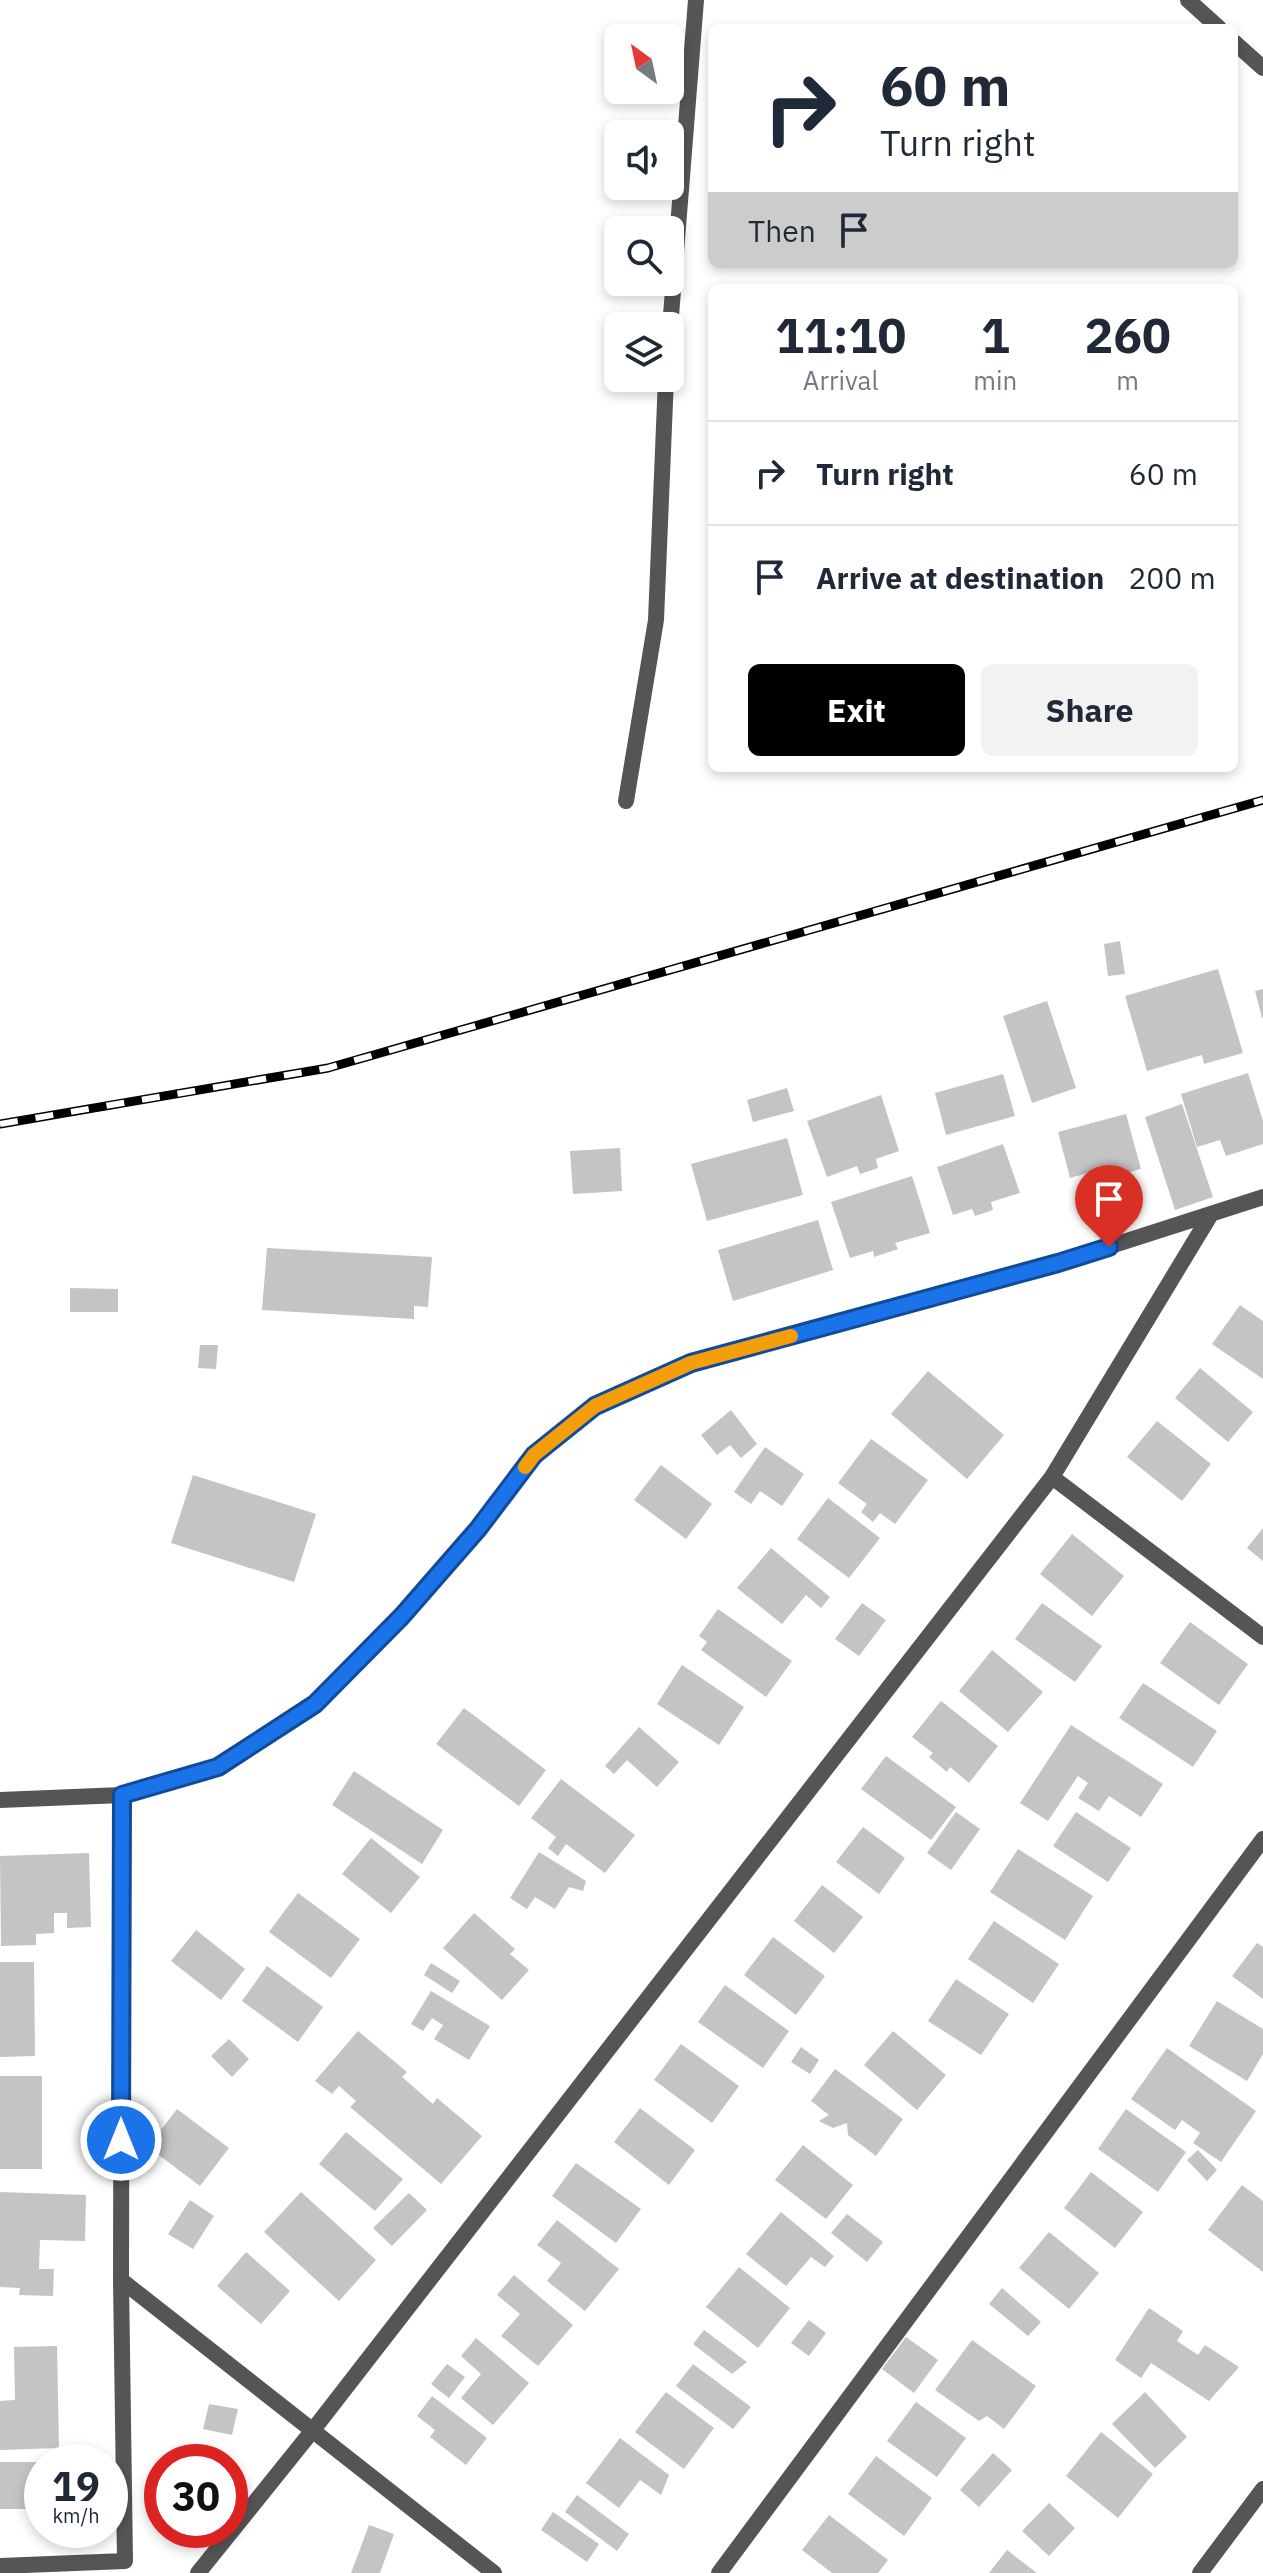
<!DOCTYPE html>
<html lang="en">
<head>
<meta charset="utf-8">
<style>
	body { margin:0; font-family:"IBM Plex Sans",sans-serif; background:#f2f2f3; color:#1f2937; height:100vh; display:flex; flex-direction:column; font-size:30px; white-space:nowrap }
	* { box-sizing:border-box; margin:0 }
	p { font-size:26px; color:#747a83 }
	.icon { flex:none; width:44px; height:44px; fill:none; stroke:currentColor; stroke-width:2; stroke-linecap:round; stroke-linejoin:round }
	.map { position:relative; flex:1; overflow:hidden }
	.sheet { position:absolute; left:708px; top:284px; width:530px; height:488px; display:flex; flex-direction:column; background:#fff; border-radius:12px; box-shadow:0 4px 12px #0003 }
	.sheet>* { flex:none }
	.banner { position:absolute; left:708px; top:24px; width:530px; height:244px; border-radius:12px; box-shadow:0 4px 12px #0003; background:#fff; color:#1f2937; overflow:hidden }
	.needle { width:52px; rotate:327deg }
	.controls { position:absolute; left:604px; top:24px; display:grid; gap:16px }
	.controls a { display:grid; place-items:center; width:80px; height:80px; border-radius:12px; background:#fff; box-shadow:0 4px 12px #0003; font-size:40px }
	.speed { position:absolute; left:24px; top:2444px; display:flex; gap:16px; font-size:40px; font-weight:700; text-align:center }
	.speed>* { display:grid; place-content:center; width:104px; height:104px; border-radius:50%; background:#fff; box-shadow:0 4px 12px #0003; line-height:1 }
	.speed small { font-size:20px; font-weight:400 }
	.speed .limit { border:12px solid #d22; background:#fff; color:#111 }
	.pin { position:absolute; display:grid; place-items:center; width:68px; height:68px; color:#fff; margin:-82px -34px; border-radius:50% 50% 50% 0; rotate:-45deg; box-shadow:0 0 8px #0007 }
	.pin .icon { rotate:45deg }
	.me { position:absolute; width:88px; margin:-44px; rotate:0deg; stroke-linejoin:round; filter:drop-shadow(0 0 6px #0008) }
	.turn { display:flex; align-items:center; gap:28px; height:168px; padding:0 40px; font-size:36px }
	.turn .icon { width:104px; height:104px; stroke-width:2.5 }
	.turn b { display:block; font-size:56px; line-height:68px }
	.then { display:flex; align-items:center; height:76px; padding:0 40px; background:#0003; gap:16px; font-size:30px }
	.eta { display:flex; justify-content:space-evenly; align-items:center; height:136px; text-align:center }
	.eta b { font-size:48px; font-weight:700; line-height:56px }
	.cta { display:flex; gap:16px; margin-top:auto; padding:16px 40px }
	.cta a { flex:1; height:92px; border-radius:12px; background:#000; color:#fff; font-size:32px; font-weight:700; line-height:92px; text-align:center }
	.cta a+a { background:#f2f2f3; color:#1f2937 }
	ul { padding:0; list-style:none }
	li { display:flex; align-items:center; gap:24px; height:104px; padding:0 40px; border-top:2px solid #e0e1e3 }
	li div { flex:1 }
	li b { display:block; font-size:30px }
	li em { font-style:normal }
	.map>svg:first-child { display:block }
</style>
</head>
<body>
<div class="map">
<svg width="1263" height="2573" viewBox="0 0 1263 2573">
	<rect width="100%" height="100%" fill="#fff"/>
	<path fill="#c4c4c4" d="M1120 941 1125 974 1108 976 1104 944Z
		M1218 969 1243 1053 1204 1064 1202 1055 1147 1071 1125 996Z
		M1263 989V1018H1262L1255 991Z
		M1047 1001 1076 1088 1032 1103 1003 1016Z
		M1248 1073 1263 1121V1144L1226 1156 1220 1140 1197 1147 1181 1094Z
		M1003 1074 1015 1116 946 1135 935 1093Z
		M787 1088 794 1111 753 1122 747 1100Z
		M881 1095 899 1151 876 1159 878 1168 860 1174 857 1166 827 1177 807 1121Z
		M1182 1104 1213 1197 1175 1210 1145 1117Z
		M1126 1114 1141 1169 1115 1176 1112 1166 1070 1178 1058 1132Z
		M787 1138 803 1195 707 1221 691 1164Z
		M1003 1144 1020 1193 991 1202 993 1210 975 1216 972 1209 953 1215 937 1167Z
		M620 1148 622 1191 573 1194 570 1151Z
		M912 1176 930 1233 895 1243 898 1249 874 1257 873 1251 850 1258 831 1202Z
		M818 1220 833 1270 733 1301 718 1250Z
		M267 1248 432 1257 428 1307 414 1306V1319L262 1310Z
		M70 1288 118 1289V1312H70Z
		M1240 1305 1263 1321V1379L1212 1344Z
		M200 1345H218L216 1369 198 1368Z
		M1200 1368 1253 1412 1228 1442 1175 1398Z
		M928 1371 1004 1435 967 1479 891 1414Z
		M731 1410 757 1444 741 1458 730 1445 717 1455 701 1435Z
		M1157 1421 1211 1464 1182 1501 1127 1457Z
		M871 1439 928 1480 895 1524 880 1513 873 1522 861 1512 867 1504 838 1483Z
		M765 1447 804 1474 782 1506 760 1491 751 1504 734 1492Z
		M661 1465 712 1504 686 1539 634 1500Z
		M193 1475 316 1514 294 1582 171 1543Z
		M828 1498 880 1538 849 1578 797 1539Z
		M1263 1528V1561L1247 1548Z
		M1072 1534 1124 1576 1092 1616 1040 1574Z
		M771 1548 830 1597 821 1608 806 1595 782 1624 737 1588Z
		M862 1603 886 1620 859 1656 835 1639Z
		M1042 1603 1102 1646 1075 1682 1015 1639Z
		M718 1609 792 1661 766 1697 701 1650 707 1642 699 1636Z
		M1190 1622 1248 1664 1219 1705 1160 1663Z
		M992 1650 1043 1692 1008 1732 959 1691Z
		M682 1665 744 1707 719 1745 657 1704Z
		M1143 1683 1217 1731 1193 1767 1119 1718Z
		M941 1701 998 1746 969 1783 950 1767 947 1772 929 1757 933 1753 912 1737Z
		M464 1708 546 1770 519 1806 436 1744Z
		M1071 1725 1163 1784 1141 1817 1109 1796 1099 1811 1078 1798 1088 1783 1078 1776 1048 1821 1020 1803Z
		M639 1727 679 1762 657 1787 627 1760 614 1774 605 1766Z
		M886 1756 956 1807 931 1840 861 1789Z
		M354 1771 443 1830 422 1864 332 1805Z
		M561 1779 635 1835 605 1873 566 1844 558 1856 548 1848 556 1837 531 1818Z
		M956 1812 980 1829 951 1870 927 1853Z
		M1076 1812 1131 1848 1108 1882 1053 1846Z
		M863 1827 905 1858 879 1894 836 1862Z
		M371 1838 420 1877 391 1913 342 1874Z
		M1018 1849 1093 1896 1065 1940 990 1892Z
		M539 1852 586 1881 583 1891 569 1887 555 1909 535 1897 527 1909 510 1898Z
		M89 1853 91 1927 67 1928V1913H54V1933L36 1934V1945L1 1946 0 1856Z
		M822 1885 863 1917 834 1953 794 1921Z
		M298 1893 360 1939 331 1978 269 1932Z
		M474 1913 515 1949 510 1954 529 1970 502 2000 443 1948Z
		M994 1921 1059 1964 1033 2003 968 1959Z
		M196 1930 245 1969 221 2000 171 1961Z
		M773 1937 825 1976 796 2015 744 1975Z
		M1257 1943 1263 1947V1999L1232 1976Z
		M0 1962H34L35 2056 0 2057Z
		M431 1963 460 1981 452 1993 424 1975Z
		M267 1966 323 2007 298 2042 242 2001Z
		M956 1979 1009 2014 981 2055 928 2021Z
		M725 1985 789 2031 763 2068 698 2022Z
		M431 1991 490 2026 469 2060 434 2039 443 2025 432 2018 423 2031 411 2024Z
		M1217 2001 1263 2029V2054L1247 2081 1189 2046Z
		M358 2031 407 2072 402 2077 433 2104 437 2098 482 2136 441 2184 350 2107 356 2101 339 2086 332 2094 315 2081Z
		M893 2031 946 2075 917 2110 864 2065Z
		M229 2039 249 2059 232 2077 211 2056Z
		M681 2044 739 2086 712 2123 654 2080Z
		M801 2047 819 2060 810 2074 791 2062Z
		M1167 2048 1256 2111 1221 2162 1193 2143 1200 2133 1182 2120 1175 2130 1131 2099Z
		M835 2069 903 2119 876 2156 848 2135 847 2123 833 2128 819 2121 829 2115 811 2101Z
		M0 2076H42V2169H0Z
		M640 2108 695 2150 669 2185 614 2142Z
		M177 2109 229 2148 200 2186 148 2147Z
		M1126 2109 1186 2152 1158 2192 1098 2149Z
		M346 2132 403 2179 375 2211 319 2164Z
		M803 2145 853 2185 826 2219 775 2180Z
		M1198 2150 1217 2170 1207 2181 1187 2160Z
		M576 2163 641 2209 616 2243 552 2196Z
		M1091 2172 1143 2212 1115 2248 1064 2208Z
		M1242 2185 1263 2201V2272L1208 2230Z
		M0 2192 86 2195 85 2241 40 2240 39 2269H54L53 2296 19 2295 20 2288 0 2287Z
		M301 2192 376 2260 339 2301 264 2232Z
		M409 2193 427 2210 392 2246 373 2228Z
		M190 2200 214 2216 193 2249 168 2234Z
		M781 2212 834 2256 825 2267 811 2257 786 2286 746 2254Z
		M847 2214 883 2242 867 2262 831 2233Z
		M557 2220 619 2269 585 2311 547 2281 561 2263 537 2245Z
		M1049 2232 1099 2273 1069 2309 1019 2268Z
		M246 2252 290 2291 261 2324 217 2286Z
		M739 2267 790 2308 758 2348 706 2307Z
		M514 2275 573 2325 538 2366 501 2336 520 2314 497 2295Z
		M1002 2288 1041 2322 1028 2336 989 2304Z
		M1149 2308 1183 2331 1177 2341 1198 2355 1205 2345 1239 2367 1209 2401 1151 2363 1141 2378 1115 2360Z
		M809 2320 826 2333 809 2356 791 2343Z
		M704 2330 747 2362 732 2374 693 2344Z
		M906 2337 938 2360 914 2393 882 2369Z
		M476 2338 529 2383 493 2425 461 2398 481 2374 461 2356Z
		M972 2340 1036 2386 1004 2429 987 2416 979 2421 935 2390Z
		M57 2346 59 2448 0 2450V2401L15 2400 14 2347Z
		M447 2364 465 2377 449 2398 431 2384Z
		M693 2364 751 2407 733 2429 676 2386Z
		M666 2392 714 2428 684 2469 635 2432Z
		M1145 2392 1187 2437 1155 2468 1112 2424Z
		M432 2396 487 2438 466 2465 430 2437 435 2430 417 2416Z
		M916 2402 966 2438 937 2477 887 2441Z
		M209 2404 238 2409 232 2435 203 2429Z
		M1101 2432 1153 2474 1118 2518 1066 2476Z
		M620 2438 669 2475 661 2495 640 2480 619 2508 586 2483Z
		M993 2453 1012 2470 979 2507 960 2490Z
		M876 2456 932 2498 904 2536 848 2494Z
		M0 2462H42V2509H0Z
		M577 2495 629 2534 617 2551 565 2512Z
		M1049 2503 1075 2528 1049 2556 1022 2531Z
		M553 2512 599 2544 587 2562 541 2530Z
		M829 2515 888 2560 878 2573H832L802 2550Z
		M369 2525 394 2534 380 2573H351Z
		M1007 2550 1037 2573H989Z"/>
	<g fill="none" stroke-linecap="round" stroke-linejoin="round">
		<path stroke="#555" stroke-width="16" d="M1188 0 1219 28
			M1234 42 1263 68
			M670 328 696 0
			M626 801 656 620 666 378
			M1052 1477 1263 1637
			M0 1800 122 1795 218 1767 315 1704 402 1616 478 1529 534 1455 595 1406 691 1363 1058 1263 1263 1197
			M121 2280 494 2573
			M0 2566 125 2561 121 2280 122 1795
			M198 2573 313 2430 1052 1477 1211 1214
			M719 2573 1263 1839
			M1200 2573 1263 2489"/>
		<g stroke="#000" stroke-width="9">
			<path id="rail" d="M0 1124 328 1068 1263 800"/>
		</g>
		<use href="#rail" stroke="#fff" stroke-width="6" stroke-dasharray="18" stroke-linecap="butt"/>
	</g>
	<g fill="none" stroke-linecap="round" stroke-linejoin="round">
		<g stroke="#114b97" stroke-width="20">
			<path id="route" d="M121 2140 122 1795 218 1767 315 1704 402 1616 478 1529 534 1455 595 1406 691 1363 1058 1263 1109 1247"/>
		</g>
		<use href="#route" stroke="#1a73e8" stroke-width="14"/>
		<path stroke="#f59e0b" stroke-width="14" d="M525 1467 534 1455 595 1406 691 1363 791 1336"/>
	</g>
</svg>
<div class="controls">
<a><svg class="needle" viewBox="-14 -14 28 28"><path d="M0-13l5 13h-10z" fill="#e53935"/><path d="M0 13l5-13h-10z" fill="#747a83"/></svg></a>
<a><svg class="icon" aria-label="sound" viewBox="0 0 24 24"><path d="M4 9h4l5-4v14l-5-4H4zM17 9q2 3 0 6"/></svg></a>
<a><svg class="icon" aria-label="search" viewBox="0 0 24 24"><circle cx="10" cy="10" r="6"/><path d="M15 15l6 6"/></svg></a>
<a><svg class="icon" aria-label="layers" viewBox="0 0 24 24"><path d="M12 4l9 5-9 5-9-5zM3 14l9 5 9-5"/></svg></a>
</div>
<div class="speed"><div>19<small>km/h</small></div><div class="limit">30</div></div>
<div class="pin" style="left:1109px;top:1247px;background:#d93025"><svg class="icon" aria-label="arrive" viewBox="0 0 24 24"><path d="M6 21V4h12l-3 4 3 4H6"/></svg></div>
<svg class="me" style="left:121px;top:2140px" viewBox="-20 -20 40 40"><circle r="17" fill="#1a73e8" stroke="#fff" stroke-width="3"/><path d="M0-11L8 9 0 5-8 9z" fill="#fff"/></svg>
<div class="banner">
<div class="turn"><svg class="icon" aria-label="right" viewBox="0 0 24 24"><path d="M7 20v-9h11M14 6l5 5-5 5"/></svg><div><b>60 m</b>Turn right</div></div>
<div class="then">Then<svg class="icon" aria-label="arrive" viewBox="0 0 24 24"><path d="M6 21V4h12l-3 4 3 4H6"/></svg></div>
</div>
<section class="sheet">
<div class="eta">
<div><b>11:10</b><p>Arrival</p></div>
<div><b>1</b><p>min</p></div>
<div><b>260</b><p>m</p></div>
</div>
<ul>
<li><svg class="icon" aria-label="right" viewBox="0 0 24 24"><path d="M7 20v-9h11M14 6l5 5-5 5"/></svg><div><b>Turn right</b></div><em>60 m</em></li>
<li><svg class="icon" aria-label="arrive" viewBox="0 0 24 24"><path d="M6 21V4h12l-3 4 3 4H6"/></svg><div><b>Arrive at destination</b></div><em>200 m</em></li>
</ul>
<div class="cta"><a>Exit</a><a>Share</a></div>
</section>
</div>
</body>
</html>
